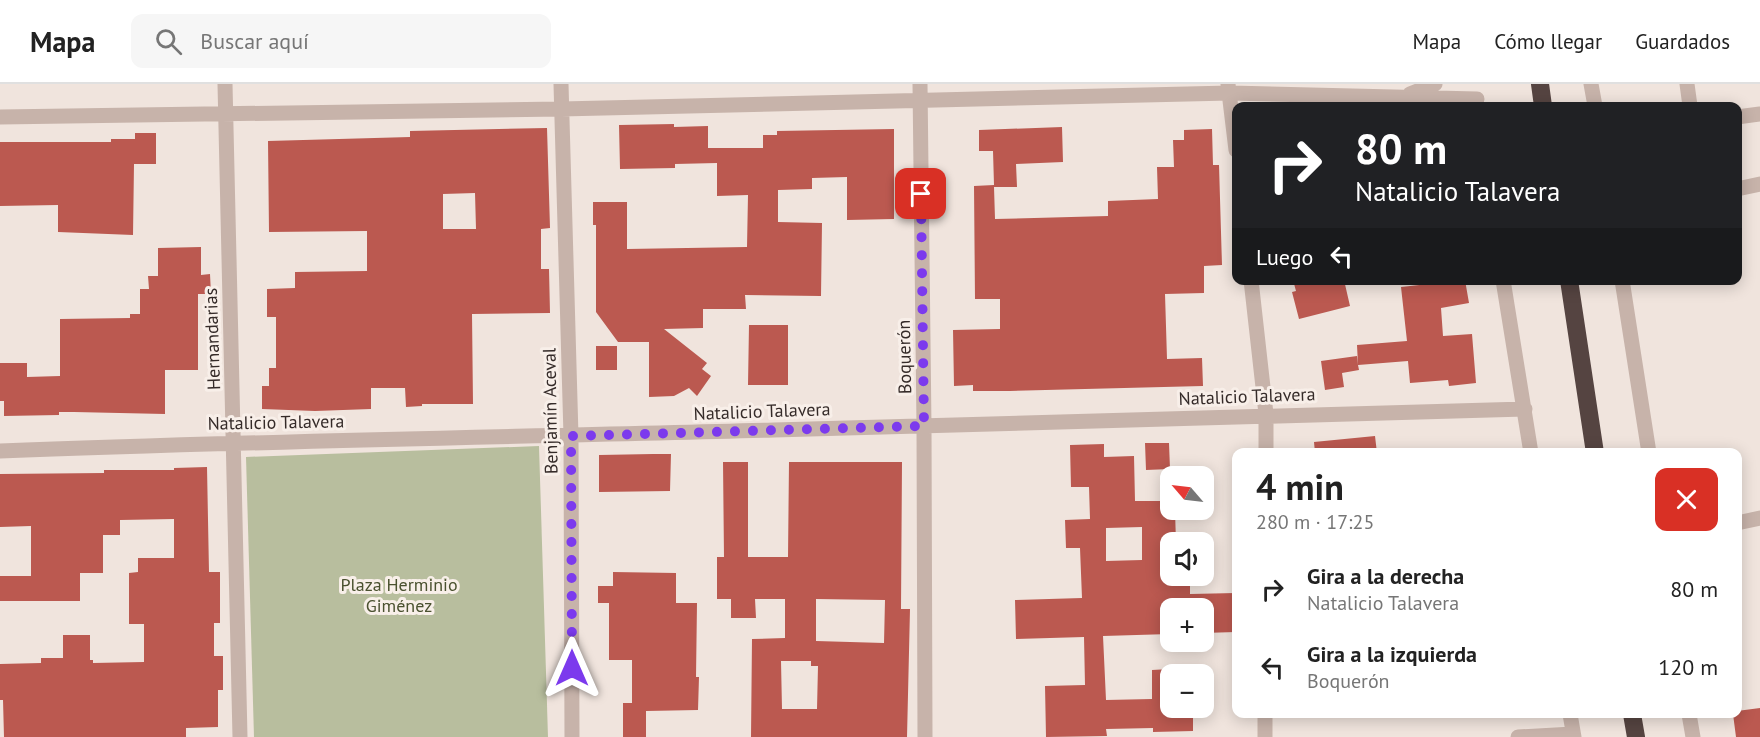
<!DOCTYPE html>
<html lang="es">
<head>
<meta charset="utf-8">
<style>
	body { margin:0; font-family:"PT Sans",sans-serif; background:#f6f6f6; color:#222; height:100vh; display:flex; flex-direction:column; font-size:22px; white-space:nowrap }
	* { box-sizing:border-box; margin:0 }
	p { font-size:20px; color:#767676 }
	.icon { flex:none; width:33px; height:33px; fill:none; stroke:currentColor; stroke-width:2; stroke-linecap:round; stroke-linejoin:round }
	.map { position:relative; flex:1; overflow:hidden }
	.side { position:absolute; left:1232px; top:364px; width:510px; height:270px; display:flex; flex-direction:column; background:#fff; border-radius:12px; box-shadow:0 3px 15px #0003 }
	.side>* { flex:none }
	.banner { position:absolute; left:1232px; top:18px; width:510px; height:183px; border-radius:12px; box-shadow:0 3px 15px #0003; background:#202124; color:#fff; overflow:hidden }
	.needle { width:39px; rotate:298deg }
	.fabs { position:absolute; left:1160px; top:382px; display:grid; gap:12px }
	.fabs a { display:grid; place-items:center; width:54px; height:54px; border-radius:12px; background:#fff; box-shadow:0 3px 15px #0003; font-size:30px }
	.pin { position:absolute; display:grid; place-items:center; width:51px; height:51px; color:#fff; margin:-26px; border-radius:12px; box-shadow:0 3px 9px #0006 }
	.me { position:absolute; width:66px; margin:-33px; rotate:0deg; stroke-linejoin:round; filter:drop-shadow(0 0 4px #0008) }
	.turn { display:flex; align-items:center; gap:21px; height:126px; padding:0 24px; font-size:27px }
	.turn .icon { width:78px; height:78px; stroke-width:2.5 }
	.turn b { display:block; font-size:42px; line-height:51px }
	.then { display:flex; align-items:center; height:57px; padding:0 24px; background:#0003; gap:12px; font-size:22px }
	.round { display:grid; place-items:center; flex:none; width:63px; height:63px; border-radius:12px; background:#f6f6f6 }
	.overview { display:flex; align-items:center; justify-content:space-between; height:102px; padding:0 24px }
	h1 { font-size:36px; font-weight:600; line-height:45px }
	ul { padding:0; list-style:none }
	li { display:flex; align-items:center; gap:18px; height:78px; padding:0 24px }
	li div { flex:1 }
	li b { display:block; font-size:22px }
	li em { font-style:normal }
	header { display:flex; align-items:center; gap:36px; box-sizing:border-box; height:84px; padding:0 30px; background:#fff; border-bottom:2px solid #e0e0e0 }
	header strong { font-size:28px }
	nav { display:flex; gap:33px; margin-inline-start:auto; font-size:21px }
	.search { width:420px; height:54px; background:#f6f6f6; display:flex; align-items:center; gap:15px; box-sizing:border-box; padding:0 21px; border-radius:12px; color:#767676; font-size:22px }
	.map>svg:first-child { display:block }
</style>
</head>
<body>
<header>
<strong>Mapa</strong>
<div class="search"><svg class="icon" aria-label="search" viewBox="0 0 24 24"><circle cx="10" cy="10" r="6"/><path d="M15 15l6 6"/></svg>Buscar aquí</div>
<nav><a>Mapa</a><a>Cómo llegar</a><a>Guardados</a></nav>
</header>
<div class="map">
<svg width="1760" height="653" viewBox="0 0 1760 653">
	<rect width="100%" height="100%" fill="#f0e4dd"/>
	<path fill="#b8be9e" d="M539 362 548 653H254L246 373Z"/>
	<path fill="#bb5950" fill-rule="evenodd" d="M674 40V43L708 42V64H763V51H777V47L894 45V135L847 136V93L812 94V105L778 106V138L822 139 821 212 745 211 746 225H703V244L664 245 707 279 702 285 711 292 697 312 689 304 674 312 649 313V258H618L596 228V141H593V118H627V165L747 163 748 111 717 112V79L675 80V84L620 85 619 41Z
		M1062 43 1063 78 1016 80 1017 103H994L995 135 1108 132V117L1158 115 1157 83H1174L1173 56H1184V46L1212 45 1213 81H1219L1222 181 1204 182V209L1165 210 1167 275 1202 274 1203 302 1010 307H973V301L954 302 953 246 1000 245V215H975L974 102 994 101 993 67H979V46Z
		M547 44 550 144 541 145V185H549L550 229 472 230 473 320H422V322L406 323 405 304H371V325L315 327 262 325V302H269V284H276V233H267V205L295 204V188L367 187V147L269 148 268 57 410 53V47ZM475 109 476 145H443V110Z
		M135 49H156V80H134L133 151 58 148V121L0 122V58H111V55H135Z
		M201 163V191L210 190 211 210H198V286H165V330L74 328H59V331L4 332V317H0V279H27V293L60 292V235L130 234V230H140V205H149L148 192H158V164Z
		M1293 196H1344L1350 222 1299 235 1292 208 1296 207Z
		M1465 196 1469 219 1441 224 1443 252 1472 250 1476 299 1449 302 1448 296 1410 299 1408 277 1358 281 1359 286 1342 289 1344 303 1325 306 1321 277 1357 272 1358 281 1357 261 1407 257 1401 203Z
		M749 241H788V301H748Z
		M596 262H617V286H596Z
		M1375 352 1377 369H1315L1314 358Z
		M1145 359H1169L1170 385 1146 386Z
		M1104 360V373L1134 372 1135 417H1170V426H1175L1176 459H1170V492H1190V510L1236 509V548L1203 549V525H1170V550L1103 552 1106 616 1152 615V586L1170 585V624H1193V647L1153 648V644L1106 645 1107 652 1046 653 1045 602 1085 601 1084 553 1016 555 1015 516 1082 514 1080 464H1066L1065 436 1090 435 1089 403H1071L1070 361ZM1142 443V476L1106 477V444Z
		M653 370H671L670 407 599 408V371Z
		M723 378H748V473H788L789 378H902L901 525H910L907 653H751L752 555 785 554V515H755L756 534H731V515H717V473H724ZM816 515 885 516 884 559 816 557ZM781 577H811V582H818L817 625H782Z
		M207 383 209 488H220V539H214V572H223V606H218V643L186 644V653H4L3 616H0V580L41 579V574H63V551H90V576H93V579L144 578V540H129V489L138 488V474H174V435L120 436V451H103V489H80V517H0V492H31V442L0 443V390L104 389V386H174V384Z
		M613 488 676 489V519H697L696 593H699L698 626 646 627V653H623V619H632V576H609V519H598V502H613Z
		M1760 624V653H1736L1733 630H1737V627Z"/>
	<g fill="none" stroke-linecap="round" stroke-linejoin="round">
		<path stroke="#c7b3aa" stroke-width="15" d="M225 0 240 653
			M561 0 571 352 572 653
			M920 0 924 342 925 653
			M1228 0 1236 66
			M1591 0 1595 22
			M1687 0 1690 22
			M1410 10 1435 0
			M0 33 561 25 1230 9 1477 15
			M1737 33 1760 30
			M1737 105 1760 100
			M1251 196 1266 330V369
			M1503 196 1531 369
			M1622 196 1649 369
			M0 367C258 357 516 353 774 346 1024 340 1274 330 1525 325
			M1737 439 1760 434
			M1570 630 1574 653
			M1689 630 1693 653
			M1265 653V630
			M1518 653 1573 650"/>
		<path stroke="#554441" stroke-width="18" d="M1540 0 1543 22
			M1569 196 1595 369
			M1632 630 1636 653"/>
	</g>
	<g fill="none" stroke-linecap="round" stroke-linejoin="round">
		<path stroke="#7c3aed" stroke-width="10" stroke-dasharray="0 18" d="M572 584 571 352 924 342 921 110"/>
	</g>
	<g text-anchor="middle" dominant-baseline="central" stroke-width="6" stroke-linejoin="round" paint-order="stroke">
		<g font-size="18" fill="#352b29" stroke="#f8efe9">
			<text transform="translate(212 255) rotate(-92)">Hernandarias</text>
			<text transform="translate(904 273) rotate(-91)">Boquerón</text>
			<text transform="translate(1247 312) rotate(-2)">Natalicio Talavera</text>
			<text transform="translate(550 327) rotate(-91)">Benjamín Aceval</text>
			<text transform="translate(762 327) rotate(-2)">Natalicio Talavera</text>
			<text transform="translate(276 338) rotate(-1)">Natalicio Talavera</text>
		</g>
		<g font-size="18" fill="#4a512f" stroke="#f8efe9">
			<text x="399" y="500">Plaza Herminio<tspan x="399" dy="21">Giménez</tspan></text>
		</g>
	</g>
</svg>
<div class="fabs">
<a><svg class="needle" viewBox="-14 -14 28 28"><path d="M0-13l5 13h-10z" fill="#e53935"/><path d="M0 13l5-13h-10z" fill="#767676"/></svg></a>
<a><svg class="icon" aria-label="sound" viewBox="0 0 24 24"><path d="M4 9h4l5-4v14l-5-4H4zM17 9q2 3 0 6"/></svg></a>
<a>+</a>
<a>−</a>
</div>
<div class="pin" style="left:921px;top:110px;background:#d93025"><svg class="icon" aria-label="arrive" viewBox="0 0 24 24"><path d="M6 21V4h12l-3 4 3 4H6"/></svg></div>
<svg class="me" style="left:572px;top:584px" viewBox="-20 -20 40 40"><path d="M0-17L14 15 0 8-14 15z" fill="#7c3aed" stroke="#fff" stroke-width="4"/></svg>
<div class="banner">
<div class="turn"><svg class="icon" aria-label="right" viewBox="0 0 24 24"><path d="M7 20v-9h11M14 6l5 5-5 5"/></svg><div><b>80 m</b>Natalicio Talavera</div></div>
<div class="then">Luego<svg class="icon" aria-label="left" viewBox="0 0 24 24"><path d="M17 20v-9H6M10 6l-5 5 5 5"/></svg></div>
</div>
<section class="side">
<div class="overview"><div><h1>4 min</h1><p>280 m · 17:25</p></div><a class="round" style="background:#d93025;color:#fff"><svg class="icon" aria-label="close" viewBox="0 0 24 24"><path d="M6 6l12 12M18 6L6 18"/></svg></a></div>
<ul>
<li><svg class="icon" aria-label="right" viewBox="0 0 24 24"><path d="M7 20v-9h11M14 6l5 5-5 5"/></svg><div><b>Gira a la derecha</b><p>Natalicio Talavera</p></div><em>80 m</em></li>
<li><svg class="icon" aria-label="left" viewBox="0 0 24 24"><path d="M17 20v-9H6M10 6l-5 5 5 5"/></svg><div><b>Gira a la izquierda</b><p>Boquerón</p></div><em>120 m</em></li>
</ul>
</section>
</div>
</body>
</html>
